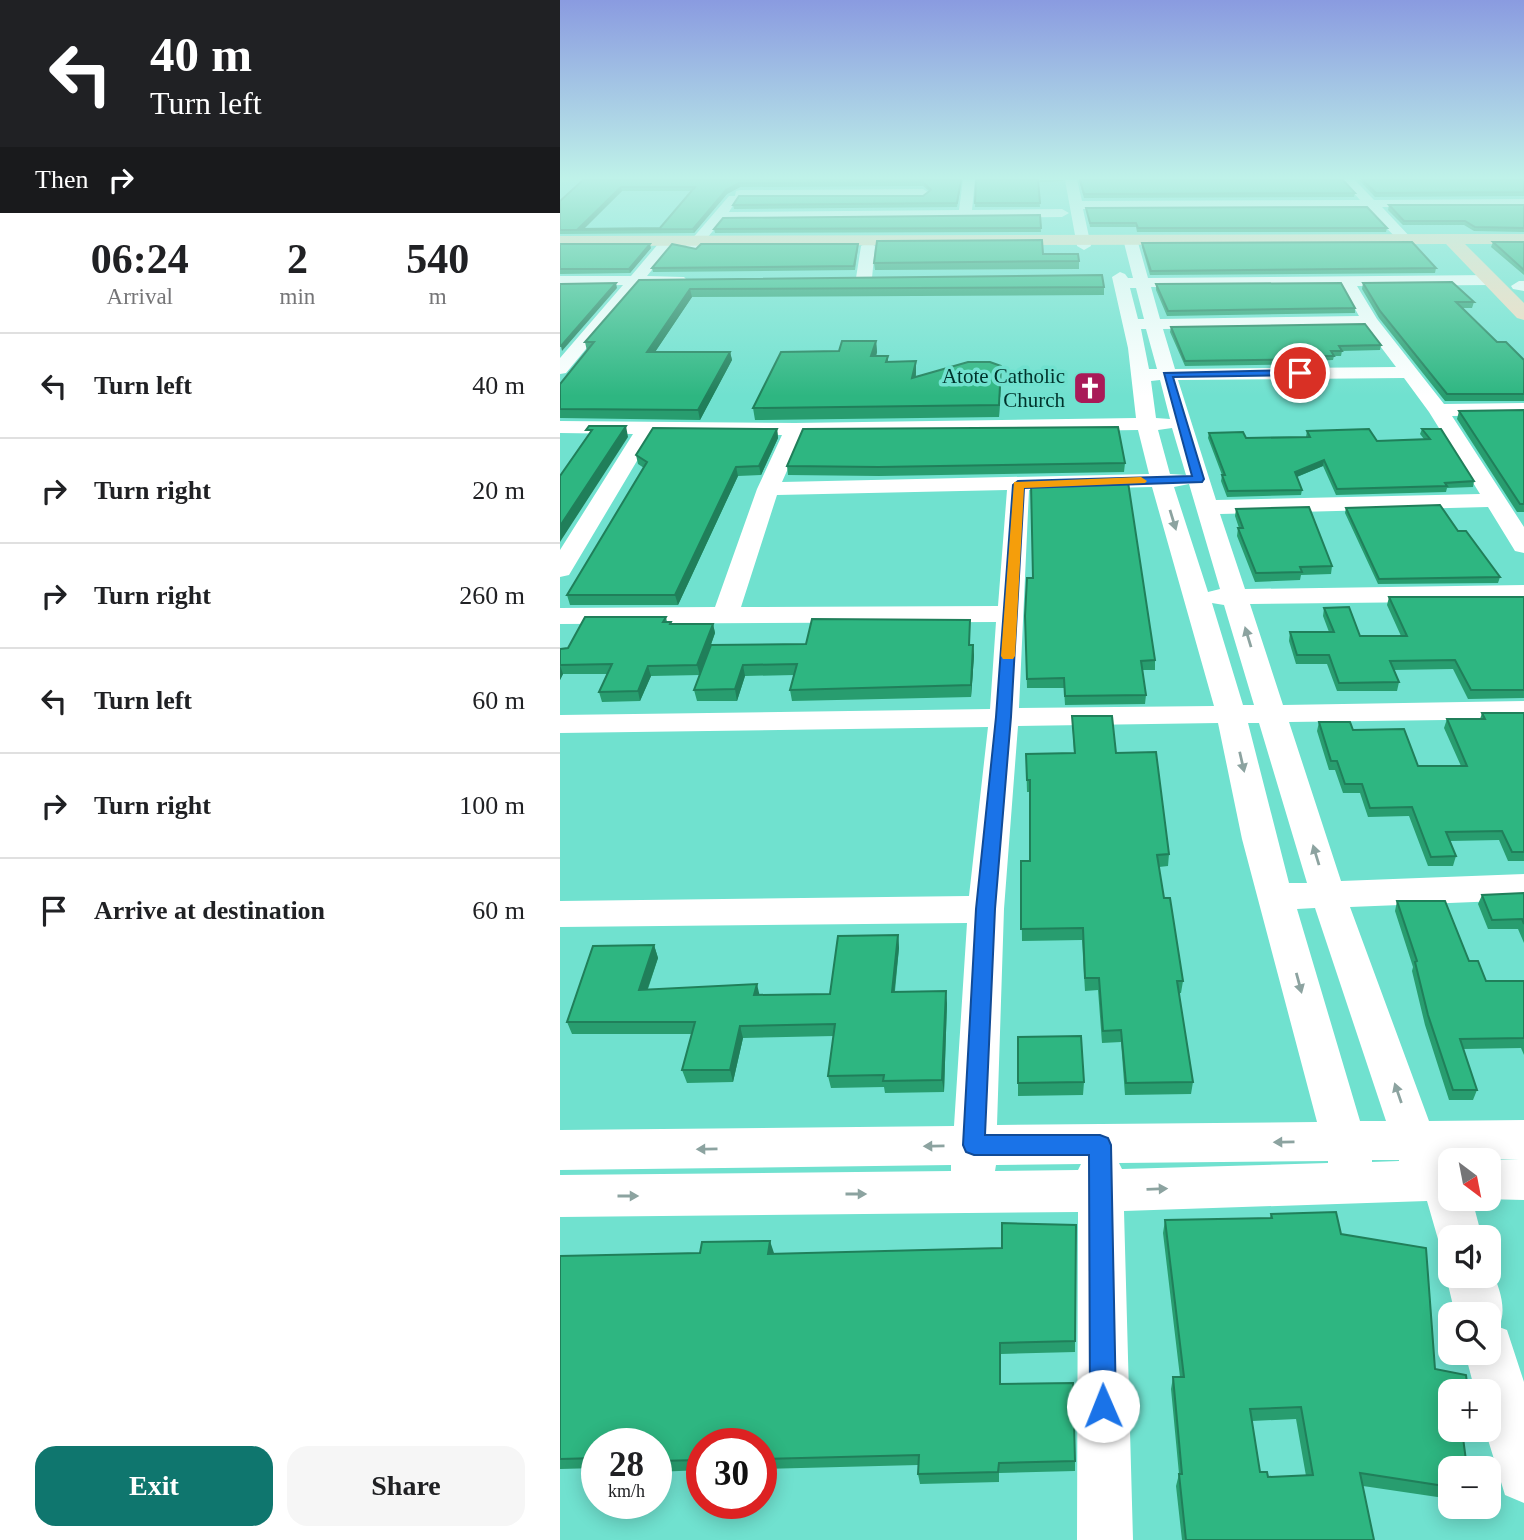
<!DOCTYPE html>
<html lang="en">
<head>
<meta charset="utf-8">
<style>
	body { margin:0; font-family:"Times New Roman",serif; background:#f6f6f6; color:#202124; height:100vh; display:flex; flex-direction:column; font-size:26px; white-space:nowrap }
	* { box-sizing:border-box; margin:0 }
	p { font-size:23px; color:#757577 }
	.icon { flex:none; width:38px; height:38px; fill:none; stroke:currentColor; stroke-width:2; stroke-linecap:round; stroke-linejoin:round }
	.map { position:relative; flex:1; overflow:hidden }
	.details { display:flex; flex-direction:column; background:#fff; width:560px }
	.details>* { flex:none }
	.guide { background:#202124; color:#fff; overflow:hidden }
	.needle { width:46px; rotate:148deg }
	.buttons { position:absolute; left:878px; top:1148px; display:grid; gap:14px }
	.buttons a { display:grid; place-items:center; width:63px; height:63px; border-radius:14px; background:#fff; box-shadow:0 4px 18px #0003; font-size:35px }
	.speed { position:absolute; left:21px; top:1428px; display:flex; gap:14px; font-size:35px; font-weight:700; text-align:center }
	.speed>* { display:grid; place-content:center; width:91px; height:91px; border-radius:50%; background:#fff; box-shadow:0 4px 18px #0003; line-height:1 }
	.speed small { font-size:18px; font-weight:400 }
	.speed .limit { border:10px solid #d22; background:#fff; color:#111 }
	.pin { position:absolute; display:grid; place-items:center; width:60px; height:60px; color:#fff; margin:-30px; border:4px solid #fff; border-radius:50%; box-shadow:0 2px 7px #0007 }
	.me { position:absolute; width:77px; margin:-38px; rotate:359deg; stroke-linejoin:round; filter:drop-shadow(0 0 5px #0008) }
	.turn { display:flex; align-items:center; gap:24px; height:147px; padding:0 35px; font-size:32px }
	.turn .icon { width:91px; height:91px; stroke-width:2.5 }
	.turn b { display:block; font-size:49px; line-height:60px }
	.then { display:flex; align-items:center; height:66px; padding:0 35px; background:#0003; gap:14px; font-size:26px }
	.eta { display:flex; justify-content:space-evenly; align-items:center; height:119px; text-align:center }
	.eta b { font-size:42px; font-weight:700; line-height:49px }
	.button { display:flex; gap:14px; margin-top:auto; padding:14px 35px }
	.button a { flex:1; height:80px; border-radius:21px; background:#0f766e; color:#fff; font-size:28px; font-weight:700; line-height:80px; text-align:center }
	.button a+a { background:#f6f6f6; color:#202124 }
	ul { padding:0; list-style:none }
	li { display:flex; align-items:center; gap:21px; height:105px; padding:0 35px; border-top:2px solid #e0e0e0 }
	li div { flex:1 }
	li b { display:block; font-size:26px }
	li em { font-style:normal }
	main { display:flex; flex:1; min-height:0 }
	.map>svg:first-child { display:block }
</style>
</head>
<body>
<main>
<section class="details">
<div class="guide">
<div class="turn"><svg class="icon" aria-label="left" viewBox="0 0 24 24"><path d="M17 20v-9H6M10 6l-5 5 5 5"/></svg><div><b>40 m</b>Turn left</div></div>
<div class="then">Then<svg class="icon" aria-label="right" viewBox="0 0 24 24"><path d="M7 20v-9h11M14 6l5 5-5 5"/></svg></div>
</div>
<div class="eta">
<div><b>06:24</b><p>Arrival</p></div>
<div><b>2</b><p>min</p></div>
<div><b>540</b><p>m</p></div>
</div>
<ul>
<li><svg class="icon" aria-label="left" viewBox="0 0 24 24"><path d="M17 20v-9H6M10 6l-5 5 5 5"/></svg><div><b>Turn left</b></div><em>40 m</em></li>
<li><svg class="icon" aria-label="right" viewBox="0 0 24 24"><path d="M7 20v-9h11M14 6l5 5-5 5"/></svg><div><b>Turn right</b></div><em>20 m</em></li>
<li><svg class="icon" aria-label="right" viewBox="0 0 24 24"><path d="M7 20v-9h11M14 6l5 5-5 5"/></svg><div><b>Turn right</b></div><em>260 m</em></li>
<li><svg class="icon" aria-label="left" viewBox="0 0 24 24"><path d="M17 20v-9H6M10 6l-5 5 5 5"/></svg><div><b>Turn left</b></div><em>60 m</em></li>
<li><svg class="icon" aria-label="right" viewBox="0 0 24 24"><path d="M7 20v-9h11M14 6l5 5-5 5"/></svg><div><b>Turn right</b></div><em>100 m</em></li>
<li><svg class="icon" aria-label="arrive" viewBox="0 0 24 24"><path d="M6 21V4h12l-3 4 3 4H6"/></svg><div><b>Arrive at destination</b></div><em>60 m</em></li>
</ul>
<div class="button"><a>Exit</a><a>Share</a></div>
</section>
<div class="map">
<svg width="964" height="1540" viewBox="0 0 964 1540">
	<rect width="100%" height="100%" fill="#70e1cf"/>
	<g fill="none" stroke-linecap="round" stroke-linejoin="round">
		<path fill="#fff" fill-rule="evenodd" d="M403 180H415L412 210 502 209 509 213 502 217 162 220 137 250H127L125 247 169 196H175L176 191 180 190 363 189 369 193 363 197H178L169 212 399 210Z
			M505 180H517L522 201 800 200 782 180H795L814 200 964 199V207H822L853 240 846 244 841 243 807 208 523 209 531 246 524 250 517 246Z
			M570 235 577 239 588 278 931 275 939 280 931 285 797 286 817 319 884 404 964 403V415L892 416 964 527V553L955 551 928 507 660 514 685 589 964 585V601L690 604 723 705 964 701V719L729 722 781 881 964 874V900L790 907 869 1121 964 1120V1200L924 1199H929V1160H927L959 1159H884L893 1160H891V1199H912L922 1237H891V1256L882 1253 867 1201 564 1211 573 1540H517L518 1212 0 1217V1175L391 1171V1165L0 1170V1130L394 1126 407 923 0 927V901L409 896 428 727 0 733V715L430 709 436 622 0 624V608L155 607 197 489 222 435 93 434 12 570 9 575 0 577V550L73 434 0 433V421L235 423 576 418 568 348 552 277 560 272 565 274 568 278H573L563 239ZM782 286 799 316 600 319 591 287ZM570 288H576L584 319H578ZM805 326 836 367 615 369 603 329ZM581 329H586L597 369H589ZM844 378 869 412 920 494 656 500 618 380ZM600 380 610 419 596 418 591 381ZM612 428 626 475 610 474 598 430ZM578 430 589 474 222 482 243 435ZM629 484 660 589 648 592 614 487ZM592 487 654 706 459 708 469 490ZM447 490 438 606 181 607 217 495ZM652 603 664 605 694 705H683ZM658 723 682 839 757 1122 437 1125 444 909 458 726ZM688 723H699L747 883H729ZM755 908 826 1121H800L737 909ZM812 1160H839V1161L812 1162ZM768 1161V1163L562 1169 559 1163ZM521 1164 518 1170 435 1171 436 1165Z
			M109 236 116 240 87 276 124 277 127 280 124 283 79 285 6 373 0 374V358L63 285 0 286V276H71L104 237Z
			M308 242 315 246 312 278 304 283 296 278 301 246Z
			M959 281H964V291L953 289 951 286Z
			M891 1265V1276H929V1265C938 1284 948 1307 939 1327L947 1330 964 1382V1503L945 1495 925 1430H929V1391H915L905 1353H929V1314H895L886 1276Z"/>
		<path fill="#fbdabf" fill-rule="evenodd" d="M890 234H964V244H905L964 303V320L957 318 886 244 0 246V236Z"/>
	</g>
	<path fill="#289d6f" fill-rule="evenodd" d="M23 180H402L397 207 174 209 173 205 363 196 369 191 363 186 180 187 167 194 134 233 0 234V201ZM62 191H131L100 228 23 229Z
		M416 180H503V181L478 182 480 207H415Z
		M519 180H783L795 193 794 197 524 198Z
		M799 180H964V196L815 197Z
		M829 205H964V232L914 231 904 225H843L828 210Z
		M526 208 827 228 826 232H577L576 227H530Z
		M480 215 481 232 155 233 154 229Z
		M964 241V275L931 247 933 242Z
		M582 243 876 268 875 273 590 275 582 247Z
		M0 244 91 248 70 273 0 274Z
		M298 248 295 270 93 272 92 268 136 249Z
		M483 254 519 261V269L315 270 314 263Z
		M79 280 544 287V295L132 297 95 352H170L172 360 140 420 0 418V384L27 351 25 342Z
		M803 283 914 302 912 308H903L937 342 964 360V401H885L819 318 802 289Z
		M596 284 795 308V313L607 316 596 290Z
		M611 327 821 345 820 350 782 351 781 356H774L773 360 753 361V364L625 366 610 332Z
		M316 341 317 352 316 356H328V362L356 373V377L441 366 439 417 195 420 193 408 279 351Z
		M964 410V512H957L897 419 899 411Z
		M217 429 218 438 201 475 178 476 118 605H10L7 595 84 468 78 464 76 455Z
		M862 429 914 481 913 487 887 488 886 492 776 495 763 466 737 477 742 490 741 495 667 497 661 481 662 475 648 438 649 433 686 438 746 437 747 431 817 441 864 439 860 434Z
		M565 463 564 472 319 476 228 475 227 466Z
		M786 508 898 531 940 577 938 583 818 584 785 513Z
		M676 509 772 566 771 574 741 575 740 580 695 582 677 536 678 528H679L675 516Z
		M829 597H964V698L908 699 893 669 833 670 839 682 837 691H777L767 664H736L729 641 730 632H769L763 616 764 608 800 636H841L827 605Z
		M465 616 595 660V670H582L586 695 585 704 505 705 504 688H467Z
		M106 617 107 622 112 624H153L155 633 146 659 246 644 410 631V645H413L414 656 411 697 232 701 230 690 234 675 185 676 177 701H137L134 690 140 675 91 676 80 701 42 702 39 692 47 674H3L0 680V649L8 648Z
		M922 713H964V861H948L939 840 890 841 896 856 893 866H868L849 816 808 817 800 793H783L775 770H769L757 731 759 722 793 730 858 766H901L884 728 887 719H920Z
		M512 716 556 753 609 854 608 866 599 867 604 898 623 981 621 993H619L633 1082 631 1094 565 1095 561 1042 542 1043 538 990 525 991 522 940 462 941 461 861H470V792H467L466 754 514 753Z
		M964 893V943L958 929H928L918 904 922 895Z
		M837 901 909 961 926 981H964V1055L961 1048 903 1049 917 1090 913 1100H889L865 1025 852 971 853 967 835 911Z
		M338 935 339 948 335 991 387 1003 384 1092 325 1093 324 1087 271 1088 268 1076 274 1036 183 1038 173 1082 127 1083 122 1070 132 1034H12L7 1022 94 945 98 958 88 989 200 995 270 994Z
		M458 1037 524 1082 523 1095 458 1096Z
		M711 1214 781 1234 891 1391V1499L803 1486 814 1540H622L616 1486 619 1474 611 1389 613 1377H620L603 1233 605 1220 710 1218ZM736 1419 746 1476 708 1477 700 1472 692 1421Z
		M214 1254 515 1341V1352L441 1354 440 1384 515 1461V1471L439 1473V1482L360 1484 358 1474V1465L201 1469V1444H142V1470L96 1472V1444H37V1468L0 1469V1256Z"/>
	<path fill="#207f5a" d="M179 183 180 187 167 194 134 233 133 229 166 190Z
		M61 187 62 191 23 230 18 229Z
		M90 244 91 248 70 273 69 269Z
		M56 283 57 288 2 351 1 346Z
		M130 289 132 297 89 361 87 352Z
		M316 341 317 352 313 368 311 356Z
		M170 352 172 360 140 420 138 410Z
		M356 361V373L353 390 352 378Z
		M441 366V378L439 417V405Z
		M66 426 68 437 0 542V526Z
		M217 429 218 438 201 475 199 466Z
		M764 460 763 466 734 478 735 472Z
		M176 467 178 476 118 605 115 595Z
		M153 624 155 633 140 675 137 665Z
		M413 645 414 656 411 697V685Z
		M0 665 3 674 0 680Z
		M183 665 185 676 177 701 175 689Z
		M88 666 91 676 80 701 78 691Z
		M338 935 339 948 333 1004 332 992Z
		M94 945 98 958 83 1002 79 990Z
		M197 984 200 997 194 995Z
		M386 991 387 1003 384 1092 382 1080Z
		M180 1026 183 1038 173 1082 170 1070Z
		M210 1241 214 1253 212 1265 208 1254Z"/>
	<path fill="#2eb681" stroke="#207f5a" stroke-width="2" fill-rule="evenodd" d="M23 180H401L397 203 173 205 179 196H363L371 190 363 182 179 183 166 190 133 229 0 230V201ZM61 187H135L100 228 18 229Z
		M416 180H478L480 203H415Z
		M520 180H783L795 193 524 194Z
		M803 180H964V192L816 193Z
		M829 205H964V228L915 227 905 221H844Z
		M807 207 827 228H578L576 223H530L526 208Z
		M480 215 481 228 154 229 163 218Z
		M482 240 483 254H518L519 261 314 263 317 241Z
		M852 242 876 268 591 271 582 243Z
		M933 242H964V270Z
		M0 244H90L69 269H0Z
		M112 244 136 249 141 244H298L294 266 92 268Z
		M542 275 544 287 130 289 87 352H170L138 410 0 409V384L34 342H25L79 280Z
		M892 282 914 302H896L937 342H946L964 360V394H887L820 311 803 283Z
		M56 283 1 346H0V284Z
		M781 283 795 308 608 311 596 284Z
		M805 324 821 345 779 346 782 351H771L774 356H751L754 359 625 361 611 327Z
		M282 341H316L311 356H328L326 362 356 361 352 378 408 362H430L441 366 439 405 193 408 221 352 279 351Z
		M964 410V504H960L899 411Z
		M29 426H66L0 526V476L32 430H26Z
		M558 427 565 463 318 467 227 466 243 429Z
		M93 428 217 429 199 466 176 467 115 595H7L87 462 76 455Z
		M809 429 817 441 870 439 862 429H881L914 481 885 483 887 486 777 489 764 460 735 472 742 490 668 491 662 475H665L649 433 683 432 686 438 750 437 747 431Z
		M568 482 595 660 581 661 586 695 505 696 504 678 467 679 465 616 467 578H473L471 484Z
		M880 505 898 531H906L940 577 819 579 786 508Z
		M749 507 772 566 740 567 742 572 696 573 678 528H683L676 509Z
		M829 597H964V690H911L895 660 830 661 839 682 779 683 769 655H737L730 632H774L764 608 789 607 800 636H847Z
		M25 617H106L103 622H111L110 624H153L137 665 88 666 78 691 39 692 52 664 0 665V649L8 648Z
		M252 619 410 620 409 645H413L411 685 230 690 237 664 183 665 175 689 134 690 151 645 246 644Z
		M922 713H964V852H952L942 831 886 832 896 856 871 857 852 807 810 808 802 784H785L777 761H771L759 722H790L793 730 844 729 858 766H907L887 719H925Z
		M512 716H552L556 753 596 752 609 854 597 855 604 898H610L623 981H617L633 1082 566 1083 561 1030 543 1031 539 978H525L523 928 461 929V861H470V780H467L466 754 515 753Z
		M964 893V924L962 919 932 920 922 895Z
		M837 901H885L909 961H918L926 981H964V1038L900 1039 917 1090H893L868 1015 855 962 857 961Z
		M338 935 332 992 386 991 382 1080 323 1081 324 1075 268 1076 275 1024 180 1026 170 1070H122L135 1022H7L33 946 94 945 79 990 197 984 194 995 270 994 278 936Z
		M521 1036 524 1082 458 1083V1037Z
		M776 1212 781 1234 866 1248 875 1369 906 1375 908 1391H891V1430H902L907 1468H891V1487L800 1473 814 1540H626L619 1474H622L613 1377H624L605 1220 712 1218 711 1214ZM741 1407 753 1475 708 1477 707 1472H700L690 1409Z
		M442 1223 516 1225 515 1341 440 1343V1384L513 1383 515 1461 439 1463 438 1472 358 1474 359 1455 201 1459V1444H142V1460L96 1461V1444H37V1458L0 1459V1256L140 1253 142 1242 210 1241 208 1254 442 1248Z"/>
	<defs><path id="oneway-solid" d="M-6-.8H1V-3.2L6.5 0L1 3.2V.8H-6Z" transform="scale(1.75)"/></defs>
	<g fill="#8ca3a0">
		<use href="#oneway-solid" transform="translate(613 520) rotate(73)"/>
		<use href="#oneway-solid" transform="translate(688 637) rotate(-107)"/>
		<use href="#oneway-solid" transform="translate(682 762) rotate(77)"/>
		<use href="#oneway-solid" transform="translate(756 855) rotate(-107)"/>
		<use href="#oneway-solid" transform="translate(739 983) rotate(75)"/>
		<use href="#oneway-solid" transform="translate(838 1093) rotate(-109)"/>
		<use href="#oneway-solid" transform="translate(724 1142) rotate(179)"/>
		<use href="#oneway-solid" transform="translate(374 1146) rotate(179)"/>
		<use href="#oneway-solid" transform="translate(147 1149) rotate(179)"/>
		<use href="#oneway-solid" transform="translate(597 1189) rotate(-2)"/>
		<use href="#oneway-solid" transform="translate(296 1194)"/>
		<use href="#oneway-solid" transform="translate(68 1196)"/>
	</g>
	<linearGradient id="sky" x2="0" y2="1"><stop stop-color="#8a9be0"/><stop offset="0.45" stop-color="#bff2e9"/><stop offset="1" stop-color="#bff2e9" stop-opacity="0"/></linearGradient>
	<rect width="964" height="396" fill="url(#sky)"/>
	<path fill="#1a73e8" stroke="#114b97" stroke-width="2" d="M740 370 743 371V375L613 377 644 479 642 482 464 488 451 717 435 909 425 1135H540L548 1138 551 1145 556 1406 552 1415 543 1419 534 1415 530 1406 529 1155H414L406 1152 403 1145 416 909 436 717 453 485 458 481 632 476 604 373Z"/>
	<path fill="#f59e0b" d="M581 477 587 481 585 483 464 488 455 656 453 659H443L441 656 454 482Z"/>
	<defs>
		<g id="church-square" transform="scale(1.75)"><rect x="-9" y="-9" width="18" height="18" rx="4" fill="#a91a58" stroke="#70e1cf"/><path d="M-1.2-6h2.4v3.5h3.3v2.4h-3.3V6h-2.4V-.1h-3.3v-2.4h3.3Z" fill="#fff"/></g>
	</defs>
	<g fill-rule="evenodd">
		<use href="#church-square" x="530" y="388"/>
	</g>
	<g text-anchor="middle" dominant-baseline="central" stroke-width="7" stroke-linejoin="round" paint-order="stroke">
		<g font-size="21" fill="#00332c" stroke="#70e1cf" text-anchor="end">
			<text x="505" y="376">Atote Catholic<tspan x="505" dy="24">Church</tspan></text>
		</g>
	</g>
</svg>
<div class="buttons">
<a><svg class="needle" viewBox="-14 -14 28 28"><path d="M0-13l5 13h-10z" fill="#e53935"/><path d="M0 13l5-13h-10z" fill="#757577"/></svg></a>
<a><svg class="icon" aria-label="sound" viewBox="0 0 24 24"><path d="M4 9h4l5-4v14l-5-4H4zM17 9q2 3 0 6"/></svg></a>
<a><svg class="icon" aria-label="search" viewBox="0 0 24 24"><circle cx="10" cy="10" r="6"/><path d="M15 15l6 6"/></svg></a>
<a>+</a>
<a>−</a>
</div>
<div class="speed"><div>28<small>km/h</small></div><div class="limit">30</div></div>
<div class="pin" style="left:740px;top:373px;background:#d93025"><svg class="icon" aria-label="arrive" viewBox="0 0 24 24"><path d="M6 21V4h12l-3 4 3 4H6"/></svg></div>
<svg class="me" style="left:543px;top:1406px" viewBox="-20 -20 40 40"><circle r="19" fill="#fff"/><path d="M0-13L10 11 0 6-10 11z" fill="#1a73e8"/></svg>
</div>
</main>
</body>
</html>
